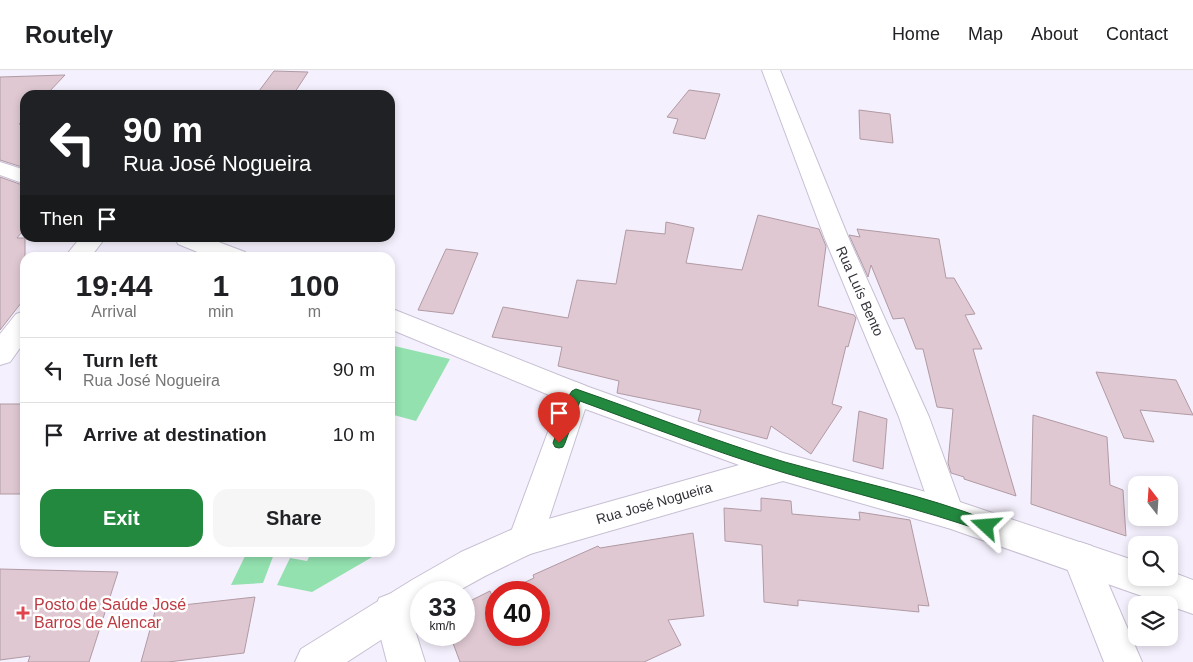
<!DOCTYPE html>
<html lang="en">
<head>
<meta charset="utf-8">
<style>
	body { margin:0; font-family:Helvetica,sans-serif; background:#f6f6f6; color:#202124; height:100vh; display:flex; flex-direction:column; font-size:19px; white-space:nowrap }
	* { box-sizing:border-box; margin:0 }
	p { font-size:16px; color:#757577 }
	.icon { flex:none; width:28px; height:28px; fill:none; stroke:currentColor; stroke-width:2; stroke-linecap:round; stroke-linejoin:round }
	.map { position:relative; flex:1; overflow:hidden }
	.details { position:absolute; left:20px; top:182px; width:375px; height:305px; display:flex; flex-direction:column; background:#fff; border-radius:15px; box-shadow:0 2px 8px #0003 }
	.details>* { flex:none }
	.banner { position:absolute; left:20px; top:20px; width:375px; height:152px; border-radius:15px; box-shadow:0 2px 8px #0003; background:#202124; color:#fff; overflow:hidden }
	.needle { width:32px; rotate:343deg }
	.controls { position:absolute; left:1128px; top:406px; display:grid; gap:10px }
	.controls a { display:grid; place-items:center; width:50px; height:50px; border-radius:10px; background:#fff; box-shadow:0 2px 8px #0003; font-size:25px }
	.speed { position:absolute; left:410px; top:511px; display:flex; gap:10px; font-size:25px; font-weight:700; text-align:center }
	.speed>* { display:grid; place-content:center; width:65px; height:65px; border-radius:50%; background:#fff; box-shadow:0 2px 8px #0003; line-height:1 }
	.speed small { font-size:12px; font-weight:400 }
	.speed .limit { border:8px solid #d22; background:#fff; color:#111 }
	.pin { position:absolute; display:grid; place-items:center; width:42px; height:42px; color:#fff; margin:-51px -21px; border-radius:50% 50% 50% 0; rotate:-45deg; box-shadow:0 0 5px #0007 }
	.pin .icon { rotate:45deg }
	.me { position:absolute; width:55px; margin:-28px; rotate:289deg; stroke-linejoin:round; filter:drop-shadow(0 0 4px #0008) }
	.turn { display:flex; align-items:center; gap:18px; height:105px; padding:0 20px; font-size:22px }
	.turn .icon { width:65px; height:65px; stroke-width:2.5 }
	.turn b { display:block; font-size:35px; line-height:42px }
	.then { display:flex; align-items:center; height:48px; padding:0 20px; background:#0003; gap:10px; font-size:19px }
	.eta { display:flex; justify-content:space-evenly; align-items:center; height:85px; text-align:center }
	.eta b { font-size:30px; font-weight:700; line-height:35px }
	.action { display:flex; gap:10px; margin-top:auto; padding:10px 20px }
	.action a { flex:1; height:58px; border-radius:15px; background:#23893f; color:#fff; font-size:20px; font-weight:700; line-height:58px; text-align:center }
	.action a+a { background:#f6f6f6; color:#202124 }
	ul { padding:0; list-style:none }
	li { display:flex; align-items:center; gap:15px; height:65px; padding:0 20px; border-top:1px solid #e0e0e0 }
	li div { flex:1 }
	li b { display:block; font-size:19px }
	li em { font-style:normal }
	header { display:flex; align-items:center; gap:30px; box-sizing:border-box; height:70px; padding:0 25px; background:#fff; border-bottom:1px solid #e0e0e0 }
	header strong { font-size:24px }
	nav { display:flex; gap:28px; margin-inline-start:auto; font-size:18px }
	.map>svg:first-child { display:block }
</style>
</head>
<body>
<header>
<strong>Routely</strong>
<nav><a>Home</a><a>Map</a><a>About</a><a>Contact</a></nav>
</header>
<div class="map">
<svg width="1193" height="592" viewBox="0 0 1193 592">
	<rect width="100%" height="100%" fill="#f5f0fd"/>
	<path fill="#92e1af" d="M390 275 450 289 416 351 390 344Z
		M247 482 274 484 263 513 231 515Z
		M311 483V482L377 483 374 486 312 522 277 515 290 488 307 491Z"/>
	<path fill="#dfc8d2" stroke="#b09aa4" d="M274 1 308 2 293 25H256Z
		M65 5 46 25H25V48L19 54 25 56V98L0 90V7Z
		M689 20 720 24 705 69 673 63 678 49 667 47Z
		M859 40 890 44 893 73 860 69Z
		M0 107 25 116V158L17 168H25V228L0 260Z
		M758 145 819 159 826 176 818 236 854 245 856 248 848 277 846 276 832 334 842 337 811 384 771 356 767 369 698 351 701 340 617 323 619 311 558 296 562 277 492 267 503 237 568 248 577 210 616 214 626 160 665 164 666 152 694 158 686 193 742 200Z
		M857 159 939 169 946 208H954L975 244 965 245 982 279H973L1016 426 964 409V407L951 403 948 393 953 339 937 337 923 279H916L904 248 893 249 871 195 868 207 849 165 860 167Z
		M446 179 478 183 453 244 418 240Z
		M1096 302 1176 310 1193 345 1140 340 1154 372 1124 368Z
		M0 334H25V424H0Z
		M859 341 887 349 883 399 853 391Z
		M1033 345 1107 367 1110 415 1123 420 1126 466 1031 434Z
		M761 428 791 431 792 444 860 450 859 442 910 450 929 536 918 535 919 542 798 530V536L764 532 762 475 725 471 724 438 761 441Z
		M693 463 704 546 668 550 681 575 644 592H460L450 565H464V534L490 521 493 528 496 526V565H539V522H504L534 508 533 505 598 476 600 478Z
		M0 499 118 502 89 592H28L30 586 0 590Z
		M255 527 244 583 168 592H141L156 538Z"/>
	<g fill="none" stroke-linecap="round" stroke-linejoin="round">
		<g stroke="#c7bfd3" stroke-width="2">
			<path id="street" d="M762 0H780L849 169 929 347 964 443 959 454 948 458 937 454 932 443 899 347 825 169Z
				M80 168H105L90 188H64Z
				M25 241V271L10 292 0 295V264L16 244Z
				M576 312 586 316 590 324 542 470 537 481 525 486 513 481 508 470 562 324 566 316Z
				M1080 472 1092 476 1142 592H1104L1063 488 1068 476Z
				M392 523 405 528 425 592H387L374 541 379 528Z"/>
		</g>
		<g stroke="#c7bfd3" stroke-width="2">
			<path id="secondary" d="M0 92 25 100V114L0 105Z
				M175 168H208L245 182 249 188H212L178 174Z
				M390 238 586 316 670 346 783 383 948 428 1136 491V508H1169V501L1193 510V544L948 458 783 411 530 484 485 506 456 522H421V544L347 592H295L301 579 412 510 461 482 513 459 739 395 566 332 390 259Z"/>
		</g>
		<use href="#street" fill="#fff" fill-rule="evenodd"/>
		<use href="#secondary" fill="#fff" fill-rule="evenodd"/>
	</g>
	<path fill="#23893f" stroke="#175929" d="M576 319C646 343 714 371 785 392 853 411 924 425 990 451L992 456 990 460 986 462C920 439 852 423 785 403 715 382 648 356 580 331L565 373 563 377 559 378 555 377 553 373 570 324 572 321Z"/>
	<path fill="#e0444e" stroke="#fff" stroke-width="2" d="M20.5 535.5h5v5h5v5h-5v5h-5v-5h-5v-5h5z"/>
	<g text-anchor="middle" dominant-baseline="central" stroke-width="5" stroke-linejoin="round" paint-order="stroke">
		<g font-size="14" fill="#343139" stroke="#fff">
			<text transform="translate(860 221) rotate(66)">Rua Luís Bento</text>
			<text transform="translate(654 433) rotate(-16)">Rua José Nogueira</text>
		</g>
		<g font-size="16" fill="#be3a42" stroke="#fff" text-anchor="start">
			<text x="34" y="534">Posto de Saúde José<tspan x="34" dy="18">Barros de Alencar</tspan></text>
		</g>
	</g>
</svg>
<div class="controls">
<a><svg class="needle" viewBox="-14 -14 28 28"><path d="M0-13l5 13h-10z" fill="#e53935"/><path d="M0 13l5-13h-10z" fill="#757577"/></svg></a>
<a><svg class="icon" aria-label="search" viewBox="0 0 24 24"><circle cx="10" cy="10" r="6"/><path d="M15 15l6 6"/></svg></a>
<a><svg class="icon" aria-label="layers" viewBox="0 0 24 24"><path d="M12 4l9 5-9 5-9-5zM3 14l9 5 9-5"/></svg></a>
</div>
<div class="speed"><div>33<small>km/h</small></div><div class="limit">40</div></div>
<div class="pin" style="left:559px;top:373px;background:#d93025"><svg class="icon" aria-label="arrive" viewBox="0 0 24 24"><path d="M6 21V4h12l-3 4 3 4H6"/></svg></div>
<svg class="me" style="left:986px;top:456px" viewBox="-20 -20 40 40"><path d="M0-17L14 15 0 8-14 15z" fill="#23893f" stroke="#fff" stroke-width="4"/></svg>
<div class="banner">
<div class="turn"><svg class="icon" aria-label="left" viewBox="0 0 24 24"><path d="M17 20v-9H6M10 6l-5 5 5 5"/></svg><div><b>90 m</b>Rua José Nogueira</div></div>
<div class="then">Then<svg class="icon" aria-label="arrive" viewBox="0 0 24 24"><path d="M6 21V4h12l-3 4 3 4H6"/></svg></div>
</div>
<section class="details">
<div class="eta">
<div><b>19:44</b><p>Arrival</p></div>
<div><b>1</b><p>min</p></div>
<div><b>100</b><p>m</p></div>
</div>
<ul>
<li><svg class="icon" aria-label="left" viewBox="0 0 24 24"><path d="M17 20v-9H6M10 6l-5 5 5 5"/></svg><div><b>Turn left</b><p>Rua José Nogueira</p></div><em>90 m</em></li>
<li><svg class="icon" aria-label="arrive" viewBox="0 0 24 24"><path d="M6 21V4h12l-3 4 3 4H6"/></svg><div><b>Arrive at destination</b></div><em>10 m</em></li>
</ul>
<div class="action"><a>Exit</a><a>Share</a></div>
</section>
</div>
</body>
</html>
